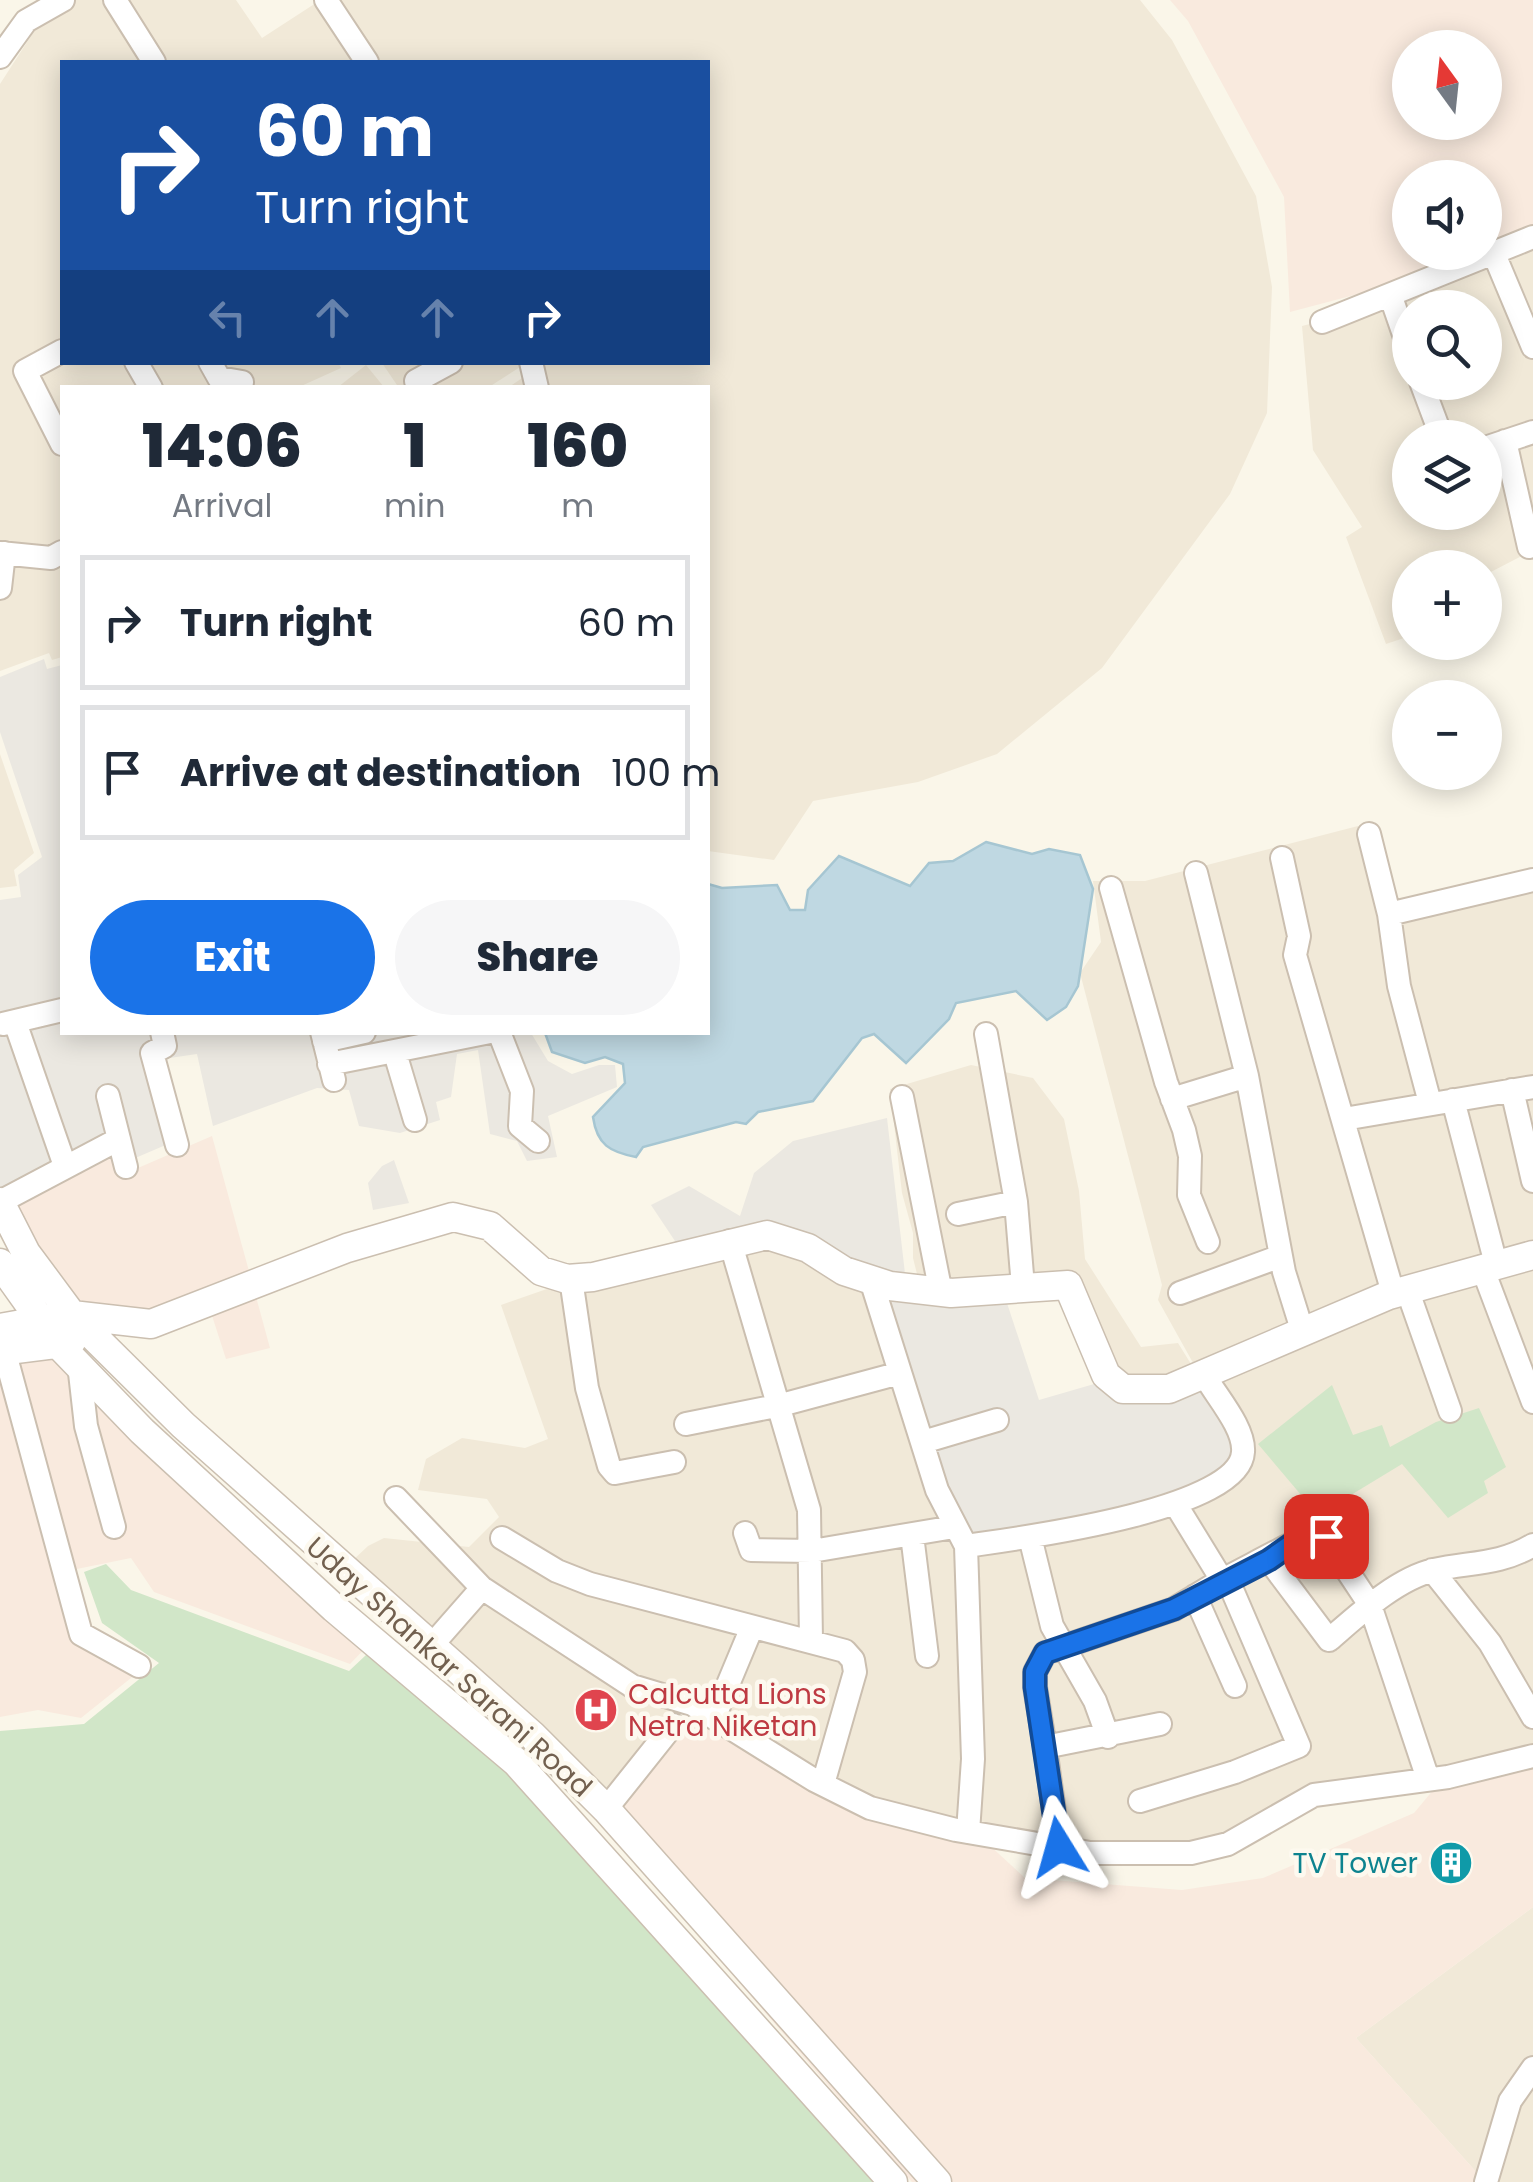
<!DOCTYPE html>
<html lang="en">
<head>
<meta charset="utf-8">
<style>
	body { margin:0; font-family:Poppins,sans-serif; background:#f6f6f7; color:#1f2937; height:100vh; display:flex; flex-direction:column; font-size:38px; white-space:nowrap }
	* { box-sizing:border-box; margin:0 }
	p { font-size:32px; color:#747a83 }
	.icon { flex:none; width:55px; height:55px; fill:none; stroke:currentColor; stroke-width:2; stroke-linecap:round; stroke-linejoin:round }
	.map { position:relative; flex:1; overflow:hidden }
	.drawer { position:absolute; left:60px; top:385px; width:650px; height:650px; display:flex; flex-direction:column; background:#fff; border-radius:0px; box-shadow:0 5px 25px #0003 }
	.drawer>* { flex:none }
	.top-card { position:absolute; left:60px; top:60px; width:650px; height:305px; border-radius:0px; box-shadow:0 5px 25px #0003; background:#1a4fa0; color:#fff; overflow:hidden }
	.needle { width:65px; rotate:345deg }
	.fabs { position:absolute; left:1392px; top:30px; display:grid; gap:20px }
	.fabs a { display:grid; place-items:center; width:110px; height:110px; border-radius:50%; background:#fff; box-shadow:0 5px 25px #0003; font-size:50px }
	.pin { position:absolute; display:grid; place-items:center; width:85px; height:85px; color:#fff; margin:-42px; border-radius:20px; box-shadow:0 5px 15px #0006 }
	.me { position:absolute; width:110px; margin:-55px; rotate:352deg; stroke-linejoin:round; filter:drop-shadow(0 0 8px #0008) }
	.turn { display:flex; align-items:center; gap:35px; height:210px; padding:0 30px; font-size:45px }
	.turn .icon { width:130px; height:130px; stroke-width:2.5 }
	.turn b { display:block; font-size:70px; line-height:85px }
	.lanes { display:flex; align-items:center; height:95px; padding:0 30px; background:#0003; justify-content:center; gap:50px; direction:ltr }
	.lanes .off { opacity:.35 }
	.eta { display:flex; justify-content:space-evenly; align-items:center; height:170px; text-align:center }
	.eta b { font-size:60px; font-weight:800; line-height:70px }
	.button { display:flex; gap:20px; margin-top:auto; padding:20px 30px }
	.button a { flex:1; height:115px; border-radius:60px; background:#1a73e8; color:#fff; font-size:40px; font-weight:800; line-height:115px; text-align:center }
	.button a+a { background:#f6f6f7; color:#1f2937 }
	ul { padding:0; list-style:none }
	li { display:flex; align-items:center; gap:30px; height:135px; margin:0 20px 15px; padding:0 10px; border:5px solid #e0e1e3; border-radius:0px }
	li div { flex:1 }
	li b { display:block; font-size:38px }
	li em { font-style:normal }
	.map>svg:first-child { display:block }
</style>
</head>
<body>
<div class="map">
<svg width="1533" height="2182" viewBox="0 0 1533 2182">
	<rect width="100%" height="100%" fill="#faf6e9"/>
	<path fill="#f1e9d8" fill-rule="evenodd" d="M71 0H106L146 62H62V362H338L341 368 299 387 62 388V546L50 552 0 547V84L51 5Z
		M119 0H236L262 38 319 1 359 62H159Z
		M337 0H1140L1172 40 1256 196 1272 287 1267 413 1230 494 1102 668 997 754 918 782 813 801 774 860 708 851V388L509 387 544 363 708 362V62H380Z
		M1533 241V550L1485 575V568H1410V636L1386 644 1346 537 1362 527 1313 450 1302 326 1388 304ZM1410 308H1485V382H1410ZM1410 438H1485V512H1410Z
		M528 362 489 387 399 388 382 363Z
		M366 365 384 387H338Z
		M62 556V657L52 660 49 653 0 671V557Z
		M0 754 34 853 14 870 17 886 0 888Z
		M1358 826 1386 920 1533 885V1249L1197 1370 1158 1300 1162 1285 1080 973 1101 942 1093 881H1145Z
		M971 1065 1033 1078 1064 1119 1079 1191 1085 1259 1141 1347 1178 1343 1196 1372 1122 1381 1065 1277 919 1282 913 1258V1233L902 1193 890 1089Z
		M766 1241 868 1282 961 1548 968 1757 962 1823 869 1799 817 1775 694 1695 618 1787 590 1808 456 1681 333 1579 368 1546 384 1538 469 1547 499 1517 487 1499 418 1490 426 1459 462 1438 525 1448 548 1439 501 1305 564 1283Z
		M1533 1260V1750L1396 1775 1225 1838 1121 1850 972 1827 970 1550 1208 1378 1387 1299Z
		M1533 1907V2055L1501 2099 1478 2174 1356 2038Z
		M1533 2078V2182H1492L1516 2102Z"/>
	<path fill="#f9eade" fill-rule="evenodd" d="M1170 0H1533V225L1485 245V178H1410V252L1466 253 1377 289 1290 312 1284 197 1188 21ZM1410 48H1485V122H1410Z
		M212 1136 270 1348 226 1359 205 1294 154 1310 93 1352 47 1307 0 1216 116 1144 124 1174Z
		M43 1318 161 1439 379 1634 350 1664 154 1592 131 1558 62 1572 76 1637 136 1674 81 1718 38 1710 0 1717V1336Z
		M691 1708 863 1811 986 1842 1025 1878 1182 1890 1263 1878 1414 1813 1439 1783 1533 1760V1907L1356 2038 1478 2174 1475 2182H912L599 1821Z"/>
	<path fill="#ebe8e1" d="M44 659 47 669 62 665V1005L0 1019V900L21 897 18 875 42 857 0 732V677Z
		M62 1016V1032L531 1033 548 1061 572 1074 599 1065H615L617 1087 548 1116 557 1157 527 1161 517 1141 490 1134 478 1050 457 1054 451 1097 436 1102 440 1120 400 1133 359 1126 349 1090 317 1088 213 1126 197 1054 149 1061 168 1144 133 1159 113 1136 0 1189V1030Z
		M887 1118 906 1282 768 1227 679 1247 651 1205 689 1186 740 1216 754 1173 793 1141Z
		M394 1160 409 1203 373 1210 368 1183 382 1166Z
		M877 1289 1004 1294 1039 1400 1101 1382 1202 1381 1237 1442 1232 1464 1169 1501 970 1536 953 1519Z"/>
	<path fill="#d1e6c8" d="M1332 1385 1353 1435 1382 1425 1390 1447 1436 1422 1479 1408 1506 1467 1484 1481 1488 1493 1448 1518 1402 1464 1318 1515 1258 1444Z
		M106 1564 131 1590 349 1671 382 1640 511 1743 890 2182H0V1731L84 1724 159 1663 102 1623 84 1572Z"/>
	<path fill="#bfd8e2" stroke="#a6c6d2" stroke-width="2.5" d="M986 842 1032 854 1049 849 1080 855 1093 889 1078 986 1066 1007 1047 1020 1016 991 956 1003 949 1019 906 1063 874 1034 862 1038 813 1101 758 1112 746 1124 736 1122 643 1147 636 1157C610 1152 597 1145 593 1117L625 1083 623 1064 605 1057 585 1063 552 1052 545 1033 708 1032V884L722 888 777 885 790 910H805L808 890 839 856 910 886 929 863 953 861Z"/>
	<g fill="none" stroke-linecap="round" stroke-linejoin="round">
		<g stroke="#cbbfb0" stroke-width="26">
			<path id="minor" d="M115 0 154 62
				M326 0 367 62
				M0 57 26 21 63 0
				M1494 254 1533 347
				M1391 297 1410 352
				M1322 322 1533 237
				M62 351 25 371 62 444
				M136 362 151 388
				M210 362 219 378 242 382 241 388
				M531 362 537 388
				M416 381 451 362
				M1421 382 1442 438
				M1505 441 1529 547
				M1485 448 1533 432
				M0 553 51 558 62 552
				M0 588 4 553
				M1369 834 1389 914 1399 986 1430 1103
				M1282 858 1299 936 1295 955 1393 1293
				M1196 873 1247 1076 1284 1272 1303 1333
				M1111 888 1166 1082 1184 1130 1190 1156 1189 1195 1208 1242
				M1389 914 1533 880
				M15 1022 65 1166
				M3 1024 62 1010
				M162 1032 165 1046 152 1053 177 1145
				M322 1032 334 1080
				M499 1032 522 1091 520 1126 538 1141
				M986 1034 1016 1202 1023 1287
				M324 1041 364 1032
				M395 1053 415 1120
				M329 1064 490 1032
				M1512 1090 1533 1181
				M108 1096 126 1167
				M902 1097 941 1293
				M1172 1099 1247 1076
				M1453 1100 1496 1264
				M1344 1119 1533 1087
				M0 1202 119 1139
				M958 1214 1016 1202
				M730 1241 809 1510 811 1640
				M1482 1267 1533 1402
				M571 1279 587 1388 609 1466 615 1473 674 1462
				M871 1280 937 1490 966 1546 973 1759 968 1832
				M1407 1289 1450 1411
				M1180 1293 1281 1256
				M4 1350 81 1634 139 1666
				M79 1364 86 1426 114 1527
				M686 1424 781 1405 900 1373
				M923 1442 997 1420
				M396 1498 482 1588
				M745 1533 751 1550 812 1551 954 1527
				M912 1535 927 1656
				M1030 1537 1052 1626 1095 1701 1108 1737
				M502 1538 557 1571 590 1584 845 1651 853 1660 855 1672 823 1784
				M966 1546C1014 1539 1240 1511 1243 1452 1245 1428 1216 1396 1205 1376
				M1269 1560 1329 1640C1358 1615 1396 1579 1434 1570 1470 1562 1500 1565 1533 1545
				M1432 1570 1490 1643 1533 1717
				M1222 1580C1239 1572 1313 1531 1321 1531L1370 1605 1428 1779
				M1195 1596 1235 1686
				M432 1645 482 1588 632 1686 692 1704 814 1780 870 1808 956 1830 1090 1853H1191L1228 1844 1314 1795 1448 1777 1533 1756
				M714 1718 752 1627
				M1160 1724 1045 1747 1035 1687V1672L1045 1653 1174 1609 1222 1580 1176 1505
				M1045 1747 1059 1847
				M1140 1801 1235 1772 1299 1746 1227 1578
				M606 1809 673 1725
				M1486 2182 1510 2101 1533 2068"/>
		</g>
		<g stroke="#cbbfb0" stroke-width="31">
			<path id="tertiary" d="M0 1202 26 1253 72 1315 183 1425 532 1735 606 1809 937 2182
				M0 1263 57 1343 142 1431 334 1608 516 1762 893 2182
				M0 1328 72 1315 151 1324 347 1248 453 1217 490 1226 541 1271 567 1279 593 1277 767 1235 808 1248 844 1271 890 1286 951 1293 1068 1285 1106 1375 1123 1389H1169L1389 1295 1533 1255
				M0 1351 71 1342"/>
		</g>
		<use href="#minor" stroke="#fff" stroke-width="22"/>
		<use href="#tertiary" stroke="#fff" stroke-width="28"/>
	</g>
	<g fill="none" stroke-linecap="round" stroke-linejoin="round">
		<g stroke="#114b97" stroke-width="25">
			<path id="route" d="M1059 1847 1035 1687V1672L1045 1653 1174 1609 1269 1560 1309 1532 1316 1530 1326 1536"/>
		</g>
		<use href="#route" stroke="#1a73e8" stroke-width="18"/>
	</g>
	<defs>
		<g id="hospital-disc" transform="scale(2.25)"><circle r="9.5" fill="#e0444e" stroke="#fdf9ef"/><path d="M-5-5h3v3.5h4V-5h3V5h-3V1.5h-4V5h-3Z" fill="#fff"/></g>
		<g id="building-disc" transform="scale(2.25)"><circle r="9.5" fill="#0f9aa8" stroke="#fdf9ef"/><path d="M-4-6H4V6H1V3H-1V6H-4ZM-2.5-4.3h1.7v1.8h-1.7ZM.8-4.3h1.7v1.8H.8ZM-2.5-1h1.7V.8h-1.7ZM.8-1h1.7V.8H.8Z" fill="#fff"/></g>
	</defs>
	<g fill-rule="evenodd">
		<use href="#hospital-disc" x="596" y="1710"/>
		<use href="#building-disc" x="1451" y="1863"/>
	</g>
	<g text-anchor="middle" dominant-baseline="central" stroke-width="9" stroke-linejoin="round" paint-order="stroke">
		<g font-size="28" fill="#72604f" stroke="#fdf9ef">
			<text transform="translate(449 1667) rotate(42)">Uday Shankar Sarani Road</text>
		</g>
		<g font-size="28" fill="#be3a42" stroke="#fdf9ef" text-anchor="start">
			<text x="628" y="1694">Calcutta Lions<tspan x="628" dy="32">Netra Niketan</tspan></text>
		</g>
		<g font-size="28" fill="#0d838f" stroke="#fdf9ef" text-anchor="end">
			<text x="1418" y="1863">TV Tower</text>
		</g>
	</g>
</svg>
<div class="fabs">
<a><svg class="needle" viewBox="-14 -14 28 28"><path d="M0-13l5 13h-10z" fill="#e53935"/><path d="M0 13l5-13h-10z" fill="#747a83"/></svg></a>
<a><svg class="icon" aria-label="sound" viewBox="0 0 24 24"><path d="M4 9h4l5-4v14l-5-4H4zM17 9q2 3 0 6"/></svg></a>
<a><svg class="icon" aria-label="search" viewBox="0 0 24 24"><circle cx="10" cy="10" r="6"/><path d="M15 15l6 6"/></svg></a>
<a><svg class="icon" aria-label="layers" viewBox="0 0 24 24"><path d="M12 4l9 5-9 5-9-5zM3 14l9 5 9-5"/></svg></a>
<a>+</a>
<a>−</a>
</div>
<div class="pin" style="left:1326px;top:1536px;background:#d93025"><svg class="icon" aria-label="arrive" viewBox="0 0 24 24"><path d="M6 21V4h12l-3 4 3 4H6"/></svg></div>
<svg class="me" style="left:1059px;top:1847px" viewBox="-20 -20 40 40"><path d="M0-17L14 15 0 8-14 15z" fill="#1a73e8" stroke="#fff" stroke-width="4"/></svg>
<div class="top-card">
<div class="turn"><svg class="icon" aria-label="right" viewBox="0 0 24 24"><path d="M7 20v-9h11M14 6l5 5-5 5"/></svg><div><b>60 m</b>Turn right</div></div>
<div class="lanes"><svg class="icon off" aria-label="left" viewBox="0 0 24 24"><path d="M17 20v-9H6M10 6l-5 5 5 5"/></svg><svg class="icon off" aria-label="ahead" viewBox="0 0 24 24"><path d="M12 20V5M6 11l6-6 6 6"/></svg><svg class="icon off" aria-label="ahead" viewBox="0 0 24 24"><path d="M12 20V5M6 11l6-6 6 6"/></svg><svg class="icon" aria-label="right" viewBox="0 0 24 24"><path d="M7 20v-9h11M14 6l5 5-5 5"/></svg></div>
</div>
<section class="drawer">
<div class="eta">
<div><b>14:06</b><p>Arrival</p></div>
<div><b>1</b><p>min</p></div>
<div><b>160</b><p>m</p></div>
</div>
<ul>
<li><svg class="icon" aria-label="right" viewBox="0 0 24 24"><path d="M7 20v-9h11M14 6l5 5-5 5"/></svg><div><b>Turn right</b></div><em>60 m</em></li>
<li><svg class="icon" aria-label="arrive" viewBox="0 0 24 24"><path d="M6 21V4h12l-3 4 3 4H6"/></svg><div><b>Arrive at destination</b></div><em>100 m</em></li>
</ul>
<div class="button"><a>Exit</a><a>Share</a></div>
</section>
</div>
</body>
</html>
